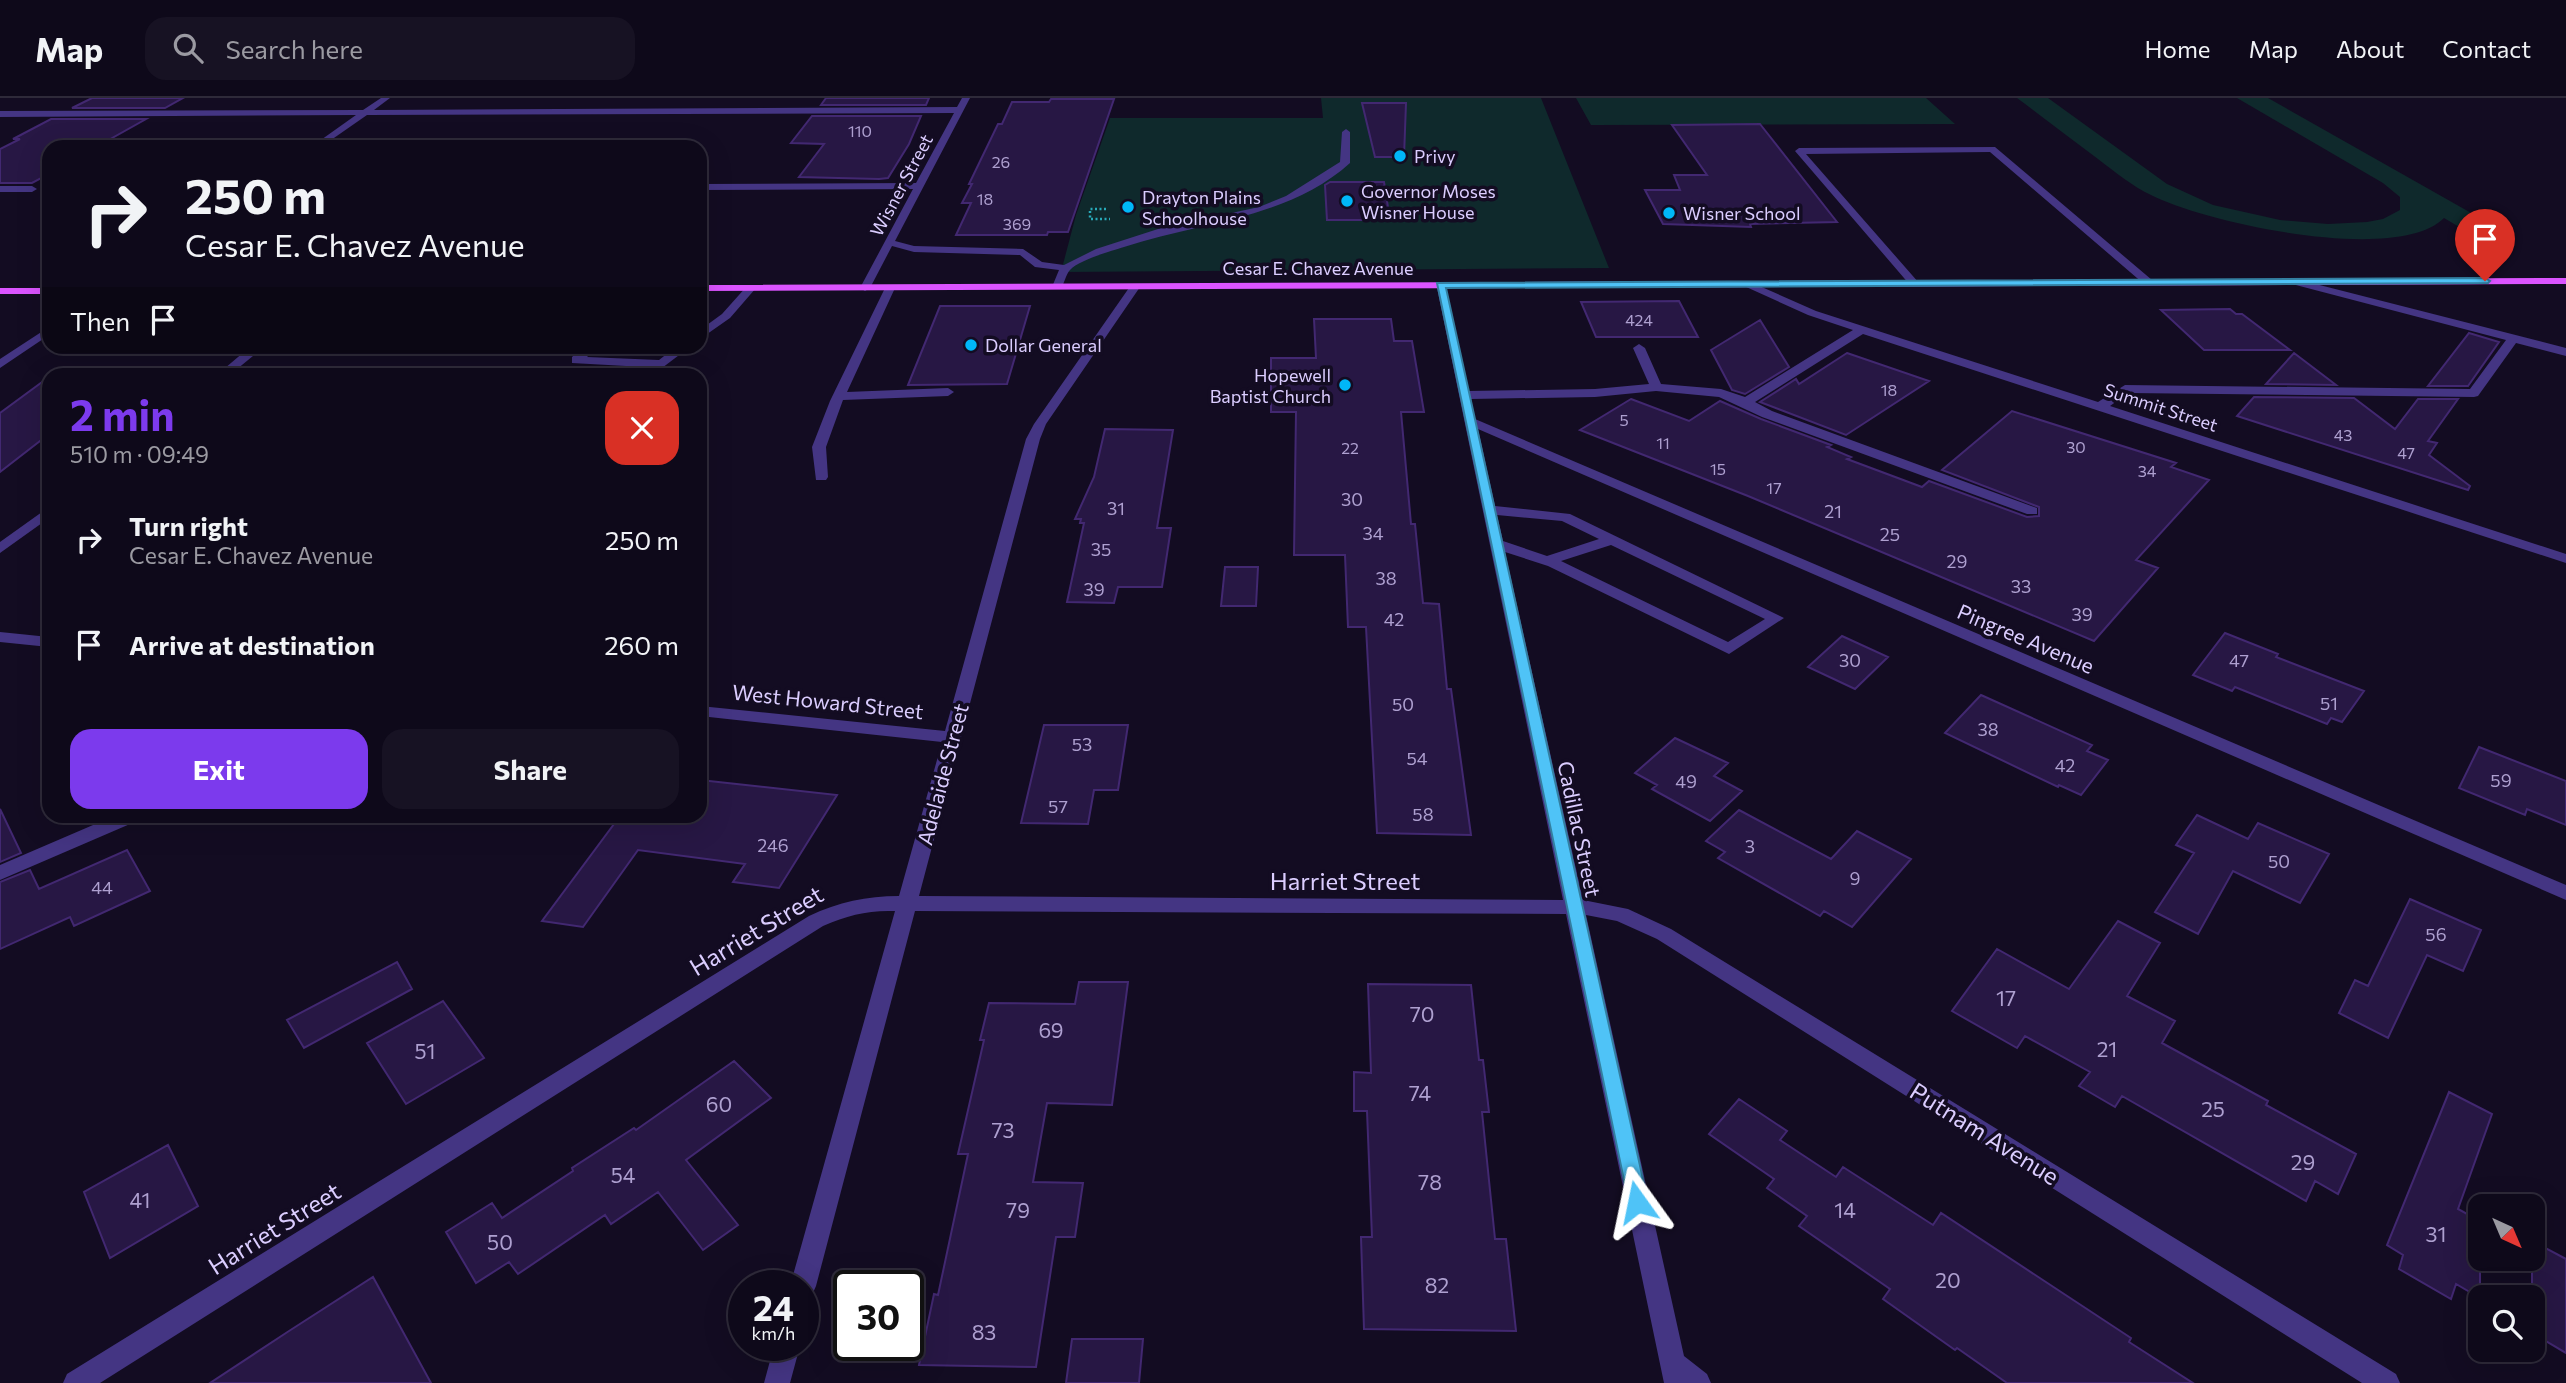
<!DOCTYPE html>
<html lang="en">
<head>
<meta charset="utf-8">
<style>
	body { margin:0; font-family:Commissioner,sans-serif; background:#171223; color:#f1f3f6; height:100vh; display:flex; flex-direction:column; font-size:26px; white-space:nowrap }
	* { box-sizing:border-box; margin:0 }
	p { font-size:23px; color:#9b9aa2 }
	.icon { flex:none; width:38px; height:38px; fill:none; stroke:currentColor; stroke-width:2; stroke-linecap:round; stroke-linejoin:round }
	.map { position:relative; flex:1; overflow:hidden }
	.side { position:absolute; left:42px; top:270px; width:665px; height:455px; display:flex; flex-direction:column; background:#0e091a; border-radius:21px; box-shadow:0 7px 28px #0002,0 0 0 2px #2e2a39 }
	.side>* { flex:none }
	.banner { position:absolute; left:42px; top:42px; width:665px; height:214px; border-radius:21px; box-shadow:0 7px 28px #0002,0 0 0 2px #2e2a39; background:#0e091a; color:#f1f3f6; overflow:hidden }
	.needle { width:46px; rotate:136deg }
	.buttons { position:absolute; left:2468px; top:1096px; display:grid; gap:14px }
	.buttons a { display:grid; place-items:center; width:77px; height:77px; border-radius:14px; background:#0e091a; box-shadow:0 7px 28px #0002,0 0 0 2px #2e2a39; font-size:35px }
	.speed { position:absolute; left:728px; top:1172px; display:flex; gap:14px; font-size:35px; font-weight:700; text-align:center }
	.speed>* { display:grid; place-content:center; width:91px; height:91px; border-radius:50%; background:#0e091a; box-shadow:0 7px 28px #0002,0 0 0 2px #2e2a39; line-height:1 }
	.speed small { font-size:18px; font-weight:400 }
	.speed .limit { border:4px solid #111; border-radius:10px; background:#fff; color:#111 }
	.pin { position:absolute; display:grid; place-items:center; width:60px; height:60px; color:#fff; margin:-72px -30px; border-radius:50% 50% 50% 0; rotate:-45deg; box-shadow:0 0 7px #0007 }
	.pin .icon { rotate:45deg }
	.me { position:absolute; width:77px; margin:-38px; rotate:348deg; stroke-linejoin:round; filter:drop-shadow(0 0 5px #0008) }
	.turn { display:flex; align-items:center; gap:24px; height:147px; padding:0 28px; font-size:32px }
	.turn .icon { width:91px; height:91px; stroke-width:2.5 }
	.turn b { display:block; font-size:49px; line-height:60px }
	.then { display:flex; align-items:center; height:66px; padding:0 28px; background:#0003; gap:14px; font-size:26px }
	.round { display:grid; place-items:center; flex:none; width:74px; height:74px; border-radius:21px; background:#171223 }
	.head { display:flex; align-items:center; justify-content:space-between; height:119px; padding:0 28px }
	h1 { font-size:42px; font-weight:700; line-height:52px; color:#7c3aed }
	.primary-button { display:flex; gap:14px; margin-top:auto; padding:14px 28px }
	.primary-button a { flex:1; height:80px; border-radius:21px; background:#7c3aed; color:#fff; font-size:28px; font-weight:700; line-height:80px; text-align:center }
	.primary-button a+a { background:#171223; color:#f1f3f6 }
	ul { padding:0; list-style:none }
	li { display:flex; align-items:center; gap:21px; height:105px; padding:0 28px }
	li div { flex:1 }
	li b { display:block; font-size:26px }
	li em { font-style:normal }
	header { display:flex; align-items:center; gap:42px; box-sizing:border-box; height:98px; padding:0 35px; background:#0e091a; border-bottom:2px solid #2e2a39 }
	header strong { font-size:33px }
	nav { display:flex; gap:38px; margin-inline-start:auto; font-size:24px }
	.search { width:490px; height:63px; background:#171223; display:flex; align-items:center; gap:18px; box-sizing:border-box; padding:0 24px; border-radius:21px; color:#9b9aa2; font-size:26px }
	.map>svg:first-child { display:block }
</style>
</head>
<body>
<header>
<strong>Map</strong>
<div class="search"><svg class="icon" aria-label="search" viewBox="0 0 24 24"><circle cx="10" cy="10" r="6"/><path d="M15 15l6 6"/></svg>Search here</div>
<nav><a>Home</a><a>Map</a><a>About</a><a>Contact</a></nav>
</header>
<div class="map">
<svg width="2566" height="1285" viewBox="0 0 2566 1285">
	<rect width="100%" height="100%" fill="#130c22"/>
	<path fill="#0f292c" d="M1321 0H1541L1609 170 1061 174 1076 117 1110 20H1323Z
		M1576 0H1926L1955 26 1591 27Z
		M2017 0H2048L2167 86 2213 107 2280 122 2328 126 2367 124 2383 121 2400 112V99L2383 85 2237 0H2268L2503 133H2466L2444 120C2397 167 2206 125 2151 97 2132 88 2115 74 2098 61 2071 41 2044 20 2017 0Z"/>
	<path fill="#271744" stroke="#422871" stroke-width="2" d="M92 0H183L165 10H72Z
		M826 0H929L926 7H821Z
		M1051 1H1114L1068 134H1048L1047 137H956L971 105H962L972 86H969L998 26H1002L1012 4H1049Z
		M1362 5H1406L1404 59H1375Z
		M812 18H921L909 46 888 80 879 81 799 79 824 46 791 45Z
		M51 21H146L96 49H49V76L32 85H0V51L20 41H13Z
		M1760 26 1837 124 1750 126 1751 129 1663 126 1645 92H1680L1674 77H1707L1672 27Z
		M1330 84H1384L1390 122H1327L1325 87Z
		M1679 203 1698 239H1596L1581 204Z
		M940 208H1030L1007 286 908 287Z
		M2230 211 2236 216H2242L2290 252H2204L2161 212Z
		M1314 221H1391L1394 243H1412L1424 314H1401L1411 426H1415L1423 505 1439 506 1447 591H1451L1471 737 1377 735 1366 529H1348L1345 457H1294L1296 314H1271V260H1316Z
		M1760 222 1789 269 1745 296 1732 292 1711 252Z
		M2469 235 2499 244 2468 288H2428Z
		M1847 255 1929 283 1846 337 1760 304 1796 281 1799 286Z
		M2294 255 2336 287 2266 286Z
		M49 279V336L0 374V315Z
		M2254 299 2354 300 2395 331 2418 301H2458L2428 343 2437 345 2429 357 2470 388 2468 392 2237 318Z
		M1631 301 1689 323 1720 303 1761 321 1831 347 1827 349 1851 359 1847 361 1922 389 1929 383 2027 419 2039 418V409L1942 372 2012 313 2176 365 2171 369 2209 382 2136 462 2158 470 2094 543 1748 398 1580 332Z
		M1105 331 1173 332 1157 430H1171L1162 489H1118L1114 505 1067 504 1084 425H1080L1081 421H1075L1094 379Z
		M1225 469H1258L1256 508H1221Z
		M2225 535 2278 556 2276 559 2364 593 2342 624 2331 620 2327 626 2235 589 2232 593 2193 577Z
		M1842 538 1888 559 1855 591 1808 569Z
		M1981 597 2092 647 2087 653 2108 662 2081 697 2059 687 2058 689 1945 635Z
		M1044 627H1128L1118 692H1094L1088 726 1021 725Z
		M1675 640 1728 665 1714 678 1742 693 1710 723 1652 691 1657 687 1635 675Z
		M2479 649 2566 683V727L2527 711 2525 717 2459 690Z
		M700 682 837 697 779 790 733 784 745 766 638 752 583 829 542 823 620 718H700Z
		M0 711 21 755 0 764Z
		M1739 712 1831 761 1857 733 1911 761 1852 829 1824 813 1820 818 1718 760 1725 754 1706 743Z
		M2197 717 2248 741 2258 725 2329 756 2300 805 2233 773 2198 836 2155 814 2194 755 2176 747Z
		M127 752 150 793 74 828 70 819 0 851V784L30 772 39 791Z
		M2410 801 2481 832 2463 873 2427 857 2388 940 2339 915 2355 882 2368 888Z
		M2118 823 2160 845 2127 898 2175 923 2162 945 2268 1003 2266 1007 2356 1056 2338 1096 2315 1083 2306 1103 2122 998 2115 1009 2079 988 2090 974 2025 938 2017 950 1952 913 1997 851 2069 891Z
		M397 864 412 891 304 950 287 922Z
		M1079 884H1128L1112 1007 1047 1005 1033 1084 1083 1085 1075 1139H1056L1036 1269 919 1267 934 1196 938 1197 968 1056H958L984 942H980L989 905 1075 906Z
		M1368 886 1471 887 1479 962H1483L1489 1014H1482L1495 1141H1506L1516 1233 1364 1231 1361 1139H1372L1367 1013H1354V974L1371 975Z
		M443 903 484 960 406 1006 367 945Z
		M734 963 771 1000 686 1062 738 1127 703 1152 658 1094 611 1126 605 1117 518 1176 509 1164 476 1185 446 1134 492 1105 502 1120 573 1073 572 1070 634 1030 636 1032Z
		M2449 994 2492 1016 2458 1111 2480 1123V1200L2456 1186 2451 1201 2399 1171 2403 1157 2387 1147Z
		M1739 1001 1787 1033 1780 1042 1836 1079 1843 1069 1933 1127 1941 1115 2131 1240 2129 1244 2193 1285H2007L1957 1250 1955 1252 1883 1201 1890 1191 1799 1128 1807 1118 1767 1090 1774 1081 1709 1036Z
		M168 1047 198 1108 110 1160 84 1094Z
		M2532 1143 2566 1161V1255L2532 1235Z
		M373 1179 431 1285H210L289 1233Z
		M1072 1241H1143L1139 1285H1066Z"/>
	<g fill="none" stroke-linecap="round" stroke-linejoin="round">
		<path stroke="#28aab9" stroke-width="2.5" stroke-dasharray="2 2.5" stroke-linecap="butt" d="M1106 111H1090V121H1110"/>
		<path fill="#443583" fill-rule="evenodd" d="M381 0H390L374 12 957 9 962 0H970L895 143 914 148 1023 151 1042 164 1064 167 1096 151 1158 131 1259 109 1286 98 1340 64 1342 34 1346 31 1350 34V65C1288 121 1200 124 1124 149 1111 153 1079 162 1070 172 1066 176 1064 186 1061 191L1052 189 1059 172 1035 169 1020 157 914 154 892 148 870 190 865 193 860 190 913 91 700 92V86L916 85 954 15 367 17 321 49H311L356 17 0 19V13L363 12Z
			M1995 49 2152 182V186H2144L1990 54 1806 56 1919 185 1910 187 1795 53 1799 50Z
			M0 88H32L37 91 32 94H0Z
			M2296 181 2566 250V258L2516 245 2478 298 2474 299 2128 295 2110 308 2566 456V465L1863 236 1755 304 1772 313 2037 410V416H2027L1762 319 1719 299 1656 293 1595 299 1471 301 1475 321 2566 787V802L1478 331 1495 408 1570 416 1784 520 1729 556 1548 468 1505 454 1583 802 1628 811 1671 831 2396 1276 2400 1285H2362L1657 841 1617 823 1586 817 1684 1258 1707 1276 1711 1285H1664L1566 816 915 813 816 1188 812 1197 803 1200V1188H790L895 813C868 812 848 817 823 828L100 1285H63L67 1276 809 818C839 804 866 798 899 798L942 644 700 618V608L945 633 1026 341 1034 326 1131 187 1140 189 1046 326 1040 341 919 798 1563 802 1436 185 1445 187 1469 293 1595 291 1649 286 1633 250 1639 246 1645 250 1661 286 1721 291 1745 299 1853 232 1808 217 1744 188V184L1748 183 1816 213 2098 304 2125 287 2470 291 2506 242 2292 186V182ZM1497 417 1562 423 1599 441 1547 458 1503 443ZM1611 447 1765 521 1728 544 1561 463Z
			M890 187 895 190 847 294 948 290 954 294 948 298 843 302 826 349 828 379 826 382H816L812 349 830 303 885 190Z
			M747 188 756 190 730 220 700 241V232L722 216Z
			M49 229V237L0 270V261Z
			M251 248H265L231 276H218Z
			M584 248H598L587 259 659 262 677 248H691L662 270 572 265V259Z
			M49 409V420L0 455V444Z
			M0 534 49 539V549L0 544Z
			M114 718H139L137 723 0 782V767Z
			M774 1248H800L790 1285H764Z"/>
		<path fill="#db54ff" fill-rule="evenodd" d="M2566 180V186L700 193V187Z
			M0 190H49V196H0Z"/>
	</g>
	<path fill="#4fc3f7" stroke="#337fa1" stroke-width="2" d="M2485 180 2490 183 2488 185 1446 190 1648 1104 1645 1111 1637 1114 1630 1111 1437 185Z"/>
	<g fill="#00b7f8" stroke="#130c22" stroke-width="2.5">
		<circle cx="1400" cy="58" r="7"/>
		<circle cx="1347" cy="103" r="7"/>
		<circle cx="1128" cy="109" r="7"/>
		<circle cx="1669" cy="115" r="7"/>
		<circle cx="971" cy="247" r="7"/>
		<circle cx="1345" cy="287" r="7"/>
	</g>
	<g text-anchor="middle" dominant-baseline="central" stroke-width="7" stroke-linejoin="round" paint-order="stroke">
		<g font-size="16" fill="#aea0d0">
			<text x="860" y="32">110</text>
			<text x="1001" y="63">26</text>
			<text x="985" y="100">18</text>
			<text x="1017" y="125">369</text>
			<text x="1639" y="221">424</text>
			<text x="1889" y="291">18</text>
			<text x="1624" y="321">5</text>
			<text x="2343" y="336">43</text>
			<text x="1663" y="344">11</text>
			<text x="2076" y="348">30</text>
			<text x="1350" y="349">22</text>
			<text x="2406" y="354">47</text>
			<text x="1718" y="370">15</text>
			<text x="2147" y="372">34</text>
			<text x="1774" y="389">17</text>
		</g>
		<g font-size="18" fill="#dbcdff" stroke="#130c22" text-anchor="start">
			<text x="1414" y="58">Privy</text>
			<text x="1361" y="93">Governor Moses<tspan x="1361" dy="21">Wisner House</tspan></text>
			<text x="1142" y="99">Drayton Plains<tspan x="1142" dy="21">Schoolhouse</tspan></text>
			<text x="1683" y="115">Wisner School</text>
			<text x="985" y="247">Dollar General</text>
			<text x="1331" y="277" text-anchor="end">Hopewell<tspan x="1331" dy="21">Baptist Church</tspan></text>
		</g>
		<g font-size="18" fill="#dbcdff" stroke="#130c22">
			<text transform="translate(901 87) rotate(-62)">Wisner Street</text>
			<text x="1318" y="170">Cesar E. Chavez Avenue</text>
			<text transform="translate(2161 309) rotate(18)">Summit Street</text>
		</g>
		<g font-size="18" fill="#aea0d0">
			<text x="1352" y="401">30</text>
			<text x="1116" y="410">31</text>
			<text x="1833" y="413">21</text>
			<text x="1373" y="435">34</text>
			<text x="1890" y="436">25</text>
			<text x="1101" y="451">35</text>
			<text x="1957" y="463">29</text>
			<text x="1386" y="480">38</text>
			<text x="2021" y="488">33</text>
			<text x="1094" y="491">39</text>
			<text x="2082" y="516">39</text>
			<text x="1394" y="521">42</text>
			<text x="1850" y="562">30</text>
			<text x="2239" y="562">47</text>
			<text x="2329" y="605">51</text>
			<text x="1403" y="606">50</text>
			<text x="1988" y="631">38</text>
			<text x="1082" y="646">53</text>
			<text x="1417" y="660">54</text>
			<text x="2065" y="667">42</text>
			<text x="2501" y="682">59</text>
			<text x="1686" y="683">49</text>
			<text x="1058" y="708">57</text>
			<text x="1423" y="716">58</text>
			<text x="773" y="747">246</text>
			<text x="1750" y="748">3</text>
			<text x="2279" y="763">50</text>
			<text x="1855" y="780">9</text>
			<text x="102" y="789">44</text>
			<text x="2436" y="836">56</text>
		</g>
		<g font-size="21" fill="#dbcdff" stroke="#130c22">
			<text transform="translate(2026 540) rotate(23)">Pingree Avenue</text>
			<text transform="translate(828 603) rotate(6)">West Howard Street</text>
			<text transform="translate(942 676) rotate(-75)">Adelaide Street</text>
			<text transform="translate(1580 731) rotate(78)">Cadillac Street</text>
		</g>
		<g font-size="21" fill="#aea0d0">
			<text x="2006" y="899">17</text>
			<text x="1422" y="915">70</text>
			<text x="1051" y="931">69</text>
			<text x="2107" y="950">21</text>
			<text x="425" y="952">51</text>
			<text x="1420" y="994">74</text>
			<text x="719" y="1005">60</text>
			<text x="2213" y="1010">25</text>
			<text x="1003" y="1031">73</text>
			<text x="2303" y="1063">29</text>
			<text x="623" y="1076">54</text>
			<text x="1430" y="1083">78</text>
			<text x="140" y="1101">41</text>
			<text x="1018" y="1111">79</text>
			<text x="1845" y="1111">14</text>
			<text x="2436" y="1135">31</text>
			<text x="500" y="1143">50</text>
			<text x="1948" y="1181">20</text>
			<text x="1437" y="1186">82</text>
			<text x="984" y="1233">83</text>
		</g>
		<g font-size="24" fill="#dbcdff" stroke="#130c22">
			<text x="1345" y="782">Harriet Street</text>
			<text transform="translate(756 832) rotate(-31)">Harriet Street</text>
			<text transform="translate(1985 1035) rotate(32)">Putnam Avenue</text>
			<text transform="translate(274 1130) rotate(-32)">Harriet Street</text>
		</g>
	</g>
</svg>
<div class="buttons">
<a><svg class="needle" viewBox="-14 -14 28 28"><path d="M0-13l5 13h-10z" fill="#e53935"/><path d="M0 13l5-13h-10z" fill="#9b9aa2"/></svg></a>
<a><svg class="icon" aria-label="search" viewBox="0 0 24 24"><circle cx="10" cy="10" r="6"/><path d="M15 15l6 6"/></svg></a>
</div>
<div class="speed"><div>24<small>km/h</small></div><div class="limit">30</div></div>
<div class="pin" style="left:2485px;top:183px;background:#d93025"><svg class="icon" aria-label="arrive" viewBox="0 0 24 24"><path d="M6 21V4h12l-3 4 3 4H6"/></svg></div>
<svg class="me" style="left:1637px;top:1104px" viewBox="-20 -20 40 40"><path d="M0-17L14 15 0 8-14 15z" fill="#4fc3f7" stroke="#fff" stroke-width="4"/></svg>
<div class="banner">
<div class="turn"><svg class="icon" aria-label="right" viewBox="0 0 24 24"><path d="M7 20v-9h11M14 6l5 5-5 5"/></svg><div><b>250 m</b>Cesar E. Chavez Avenue</div></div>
<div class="then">Then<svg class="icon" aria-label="arrive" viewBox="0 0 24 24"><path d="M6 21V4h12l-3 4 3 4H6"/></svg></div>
</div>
<section class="side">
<div class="head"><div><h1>2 min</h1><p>510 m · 09:49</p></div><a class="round" style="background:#d93025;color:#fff"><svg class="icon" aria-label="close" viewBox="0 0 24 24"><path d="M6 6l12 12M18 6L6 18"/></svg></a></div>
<ul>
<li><svg class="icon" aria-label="right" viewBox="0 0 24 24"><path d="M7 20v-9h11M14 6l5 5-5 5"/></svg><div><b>Turn right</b><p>Cesar E. Chavez Avenue</p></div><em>250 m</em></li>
<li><svg class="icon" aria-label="arrive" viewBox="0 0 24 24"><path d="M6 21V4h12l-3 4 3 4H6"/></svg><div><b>Arrive at destination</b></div><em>260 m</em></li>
</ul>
<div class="primary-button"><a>Exit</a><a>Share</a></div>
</section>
</div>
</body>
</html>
